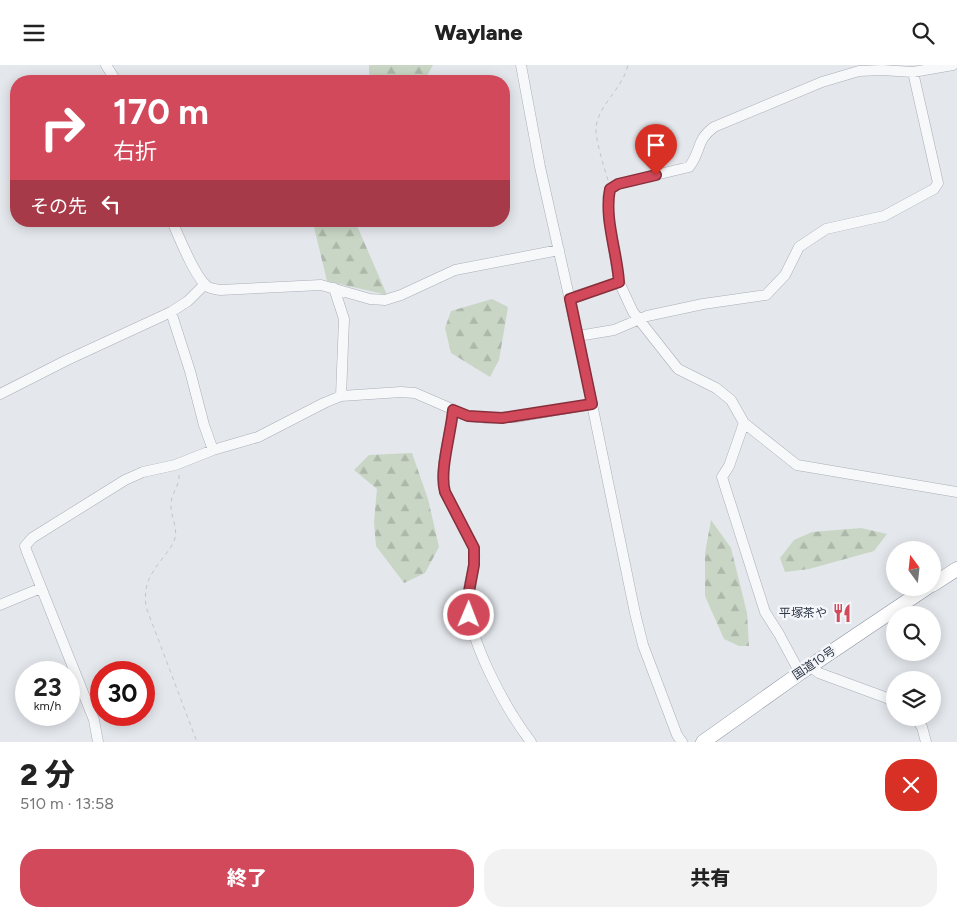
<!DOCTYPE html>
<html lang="ja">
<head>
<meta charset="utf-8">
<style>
	body { margin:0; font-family:Figtree,"Noto Sans JP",sans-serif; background:#f2f2f2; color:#222; height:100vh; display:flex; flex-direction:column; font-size:19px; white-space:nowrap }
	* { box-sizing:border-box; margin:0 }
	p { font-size:16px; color:#767676 }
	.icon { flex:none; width:28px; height:28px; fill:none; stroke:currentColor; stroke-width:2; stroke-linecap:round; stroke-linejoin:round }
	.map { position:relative; height:677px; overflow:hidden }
	.sheet { display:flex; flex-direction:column; background:#fff; flex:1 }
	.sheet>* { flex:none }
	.hud { position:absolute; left:10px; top:10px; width:500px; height:152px; border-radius:20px; box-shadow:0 2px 12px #0003; background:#d1495b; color:#fff; overflow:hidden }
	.needle { width:32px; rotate:345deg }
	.tools { position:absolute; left:886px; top:476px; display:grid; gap:10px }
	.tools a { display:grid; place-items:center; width:55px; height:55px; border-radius:50%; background:#fff; box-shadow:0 2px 12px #0003; font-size:25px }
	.speed { position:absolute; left:15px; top:596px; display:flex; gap:10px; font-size:25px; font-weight:700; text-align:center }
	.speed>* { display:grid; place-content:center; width:65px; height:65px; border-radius:50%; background:#fff; box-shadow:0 2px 12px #0003; line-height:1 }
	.speed small { font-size:12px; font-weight:400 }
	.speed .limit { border:8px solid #d22; background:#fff; color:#111 }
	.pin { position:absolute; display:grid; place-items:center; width:42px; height:42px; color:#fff; margin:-51px -21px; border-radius:50% 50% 50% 0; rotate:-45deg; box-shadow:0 0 5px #0007 }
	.pin .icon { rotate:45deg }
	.me { position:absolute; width:55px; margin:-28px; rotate:1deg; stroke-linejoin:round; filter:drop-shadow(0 0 4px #0008) }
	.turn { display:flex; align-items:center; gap:18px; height:105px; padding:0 20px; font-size:22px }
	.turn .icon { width:65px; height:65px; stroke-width:2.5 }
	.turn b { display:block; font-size:35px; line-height:42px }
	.then { display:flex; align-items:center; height:48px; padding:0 20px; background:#0003; gap:10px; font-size:19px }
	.round { display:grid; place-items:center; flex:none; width:52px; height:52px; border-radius:20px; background:#f2f2f2 }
	.head { display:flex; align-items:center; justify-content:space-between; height:85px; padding:0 20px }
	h1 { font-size:30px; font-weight:800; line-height:38px }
	.cta { display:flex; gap:10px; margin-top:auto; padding:10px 20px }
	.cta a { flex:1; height:58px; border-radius:20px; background:#d1495b; color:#fff; font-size:20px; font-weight:800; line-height:58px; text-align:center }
	.cta a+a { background:#f2f2f2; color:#222 }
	header { display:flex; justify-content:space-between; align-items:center; height:65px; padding:0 20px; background:#fff; font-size:22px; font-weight:800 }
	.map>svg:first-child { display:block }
</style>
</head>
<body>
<header><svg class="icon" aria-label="menu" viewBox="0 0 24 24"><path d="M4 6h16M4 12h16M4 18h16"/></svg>Waylane<svg class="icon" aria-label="search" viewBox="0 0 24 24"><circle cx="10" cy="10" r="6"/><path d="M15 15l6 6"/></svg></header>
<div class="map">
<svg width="957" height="677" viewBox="0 0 957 677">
	<defs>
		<pattern id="forest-firs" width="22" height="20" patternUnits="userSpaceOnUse" patternTransform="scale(1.25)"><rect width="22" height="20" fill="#c9d6c5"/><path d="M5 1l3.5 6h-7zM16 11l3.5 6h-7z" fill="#adb8ab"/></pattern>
	</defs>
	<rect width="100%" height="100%" fill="#e4e7ec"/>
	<path fill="url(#forest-firs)" d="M369 0H433L424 16H372L369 8Z
		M315 156H355L387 230 327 216 314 162Z
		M492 234 508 242 499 295 490 312 451 288 445 263 451 246Z
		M412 388 428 434 439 482 425 508 404 518 376 481 374 457 377 424 354 405 369 390Z
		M711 455 731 483 747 548 749 581H739L724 574 705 531V488Z
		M861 463 887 469 874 486 809 504 785 507 780 493 794 475 812 467Z"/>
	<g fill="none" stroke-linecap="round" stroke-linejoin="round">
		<g stroke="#a9aeb7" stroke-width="11">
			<path id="minor" d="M106 0 116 16
				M521 0 540 102 578 271 635 548 643 580 677 670 682 677
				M172 156C179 172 195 213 208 222 212 224 216 224 220 225L321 220 370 234 385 235 401 230 455 205 559 185
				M334 223 344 254 341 331
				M570 233 619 217
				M171 247 190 306 204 360 213 385
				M578 271 614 265 647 251 703 239 766 230 785 210 799 182 826 164 884 151 934 124 938 118 913 7
				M0 329 67 295 171 247 188 236 205 219
				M453 345C451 370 438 405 445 427L474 483C477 500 468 516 468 533 467 574 506 644 531 677
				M744 358 797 400 957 427
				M0 540 41 523
				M810 601 819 608 887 633 895 638
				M800 608 779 569 765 547 722 412 729 401 744 358 731 335 716 323 678 304 633 247 619 217 609 154 608 132 610 124 618 119 689 102C702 86 695 76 714 62L822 17 859 6 882 5 913 7 953 0
				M915 652 922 662 926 677
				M98 677 94 655 27 487 25 481 32 473 125 415 143 407 175 400 213 385 258 372 324 338 341 331 401 327 415 328 468 351 486 353 516 352 592 339"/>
		</g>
		<g stroke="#8b94a3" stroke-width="15">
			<path id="highway" d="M932 520 957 504
				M703 677 800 608 928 522"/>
		</g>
		<path stroke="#c2c5cb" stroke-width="1" stroke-dasharray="4 4" stroke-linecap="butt" d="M608 115C604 102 595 74 596 62 599 39 623 23 628 0
			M179 410C180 420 171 429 171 439 170 451 178 461 175 473 173 480 169 485 165 490 151 509 143 517 146 542L197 677"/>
		<use href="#minor" stroke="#f7f8fa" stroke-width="10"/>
		<use href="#highway" stroke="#fff" stroke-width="14"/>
	</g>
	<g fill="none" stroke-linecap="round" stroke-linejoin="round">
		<g stroke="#882f3b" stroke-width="12">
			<path id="route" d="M469 550 468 532 474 500V483L445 427C439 406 451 369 453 345L468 351 502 353 592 339 570 234 619 217C617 186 604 154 610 124L618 119 656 110"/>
		</g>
		<use href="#route" stroke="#d1495b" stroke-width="9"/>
	</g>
	<defs>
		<g id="restaurant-bare" transform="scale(1.5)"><path d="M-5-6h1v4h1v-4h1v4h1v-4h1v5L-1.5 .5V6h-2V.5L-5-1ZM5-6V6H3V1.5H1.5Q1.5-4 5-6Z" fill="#d1495b" stroke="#f4f6f9" stroke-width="2.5" paint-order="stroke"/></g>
	</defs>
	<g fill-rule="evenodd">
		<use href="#restaurant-bare" x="842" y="548"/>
	</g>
	<g text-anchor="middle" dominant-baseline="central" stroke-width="5" stroke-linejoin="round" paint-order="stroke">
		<g font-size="12" fill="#2b3445" stroke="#f4f6f9" text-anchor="end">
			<text x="827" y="548">平塚茶や</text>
		</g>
		<g font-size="12" fill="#2b3445" stroke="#f4f6f9">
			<text transform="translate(814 598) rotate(-34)">国道10号</text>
		</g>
	</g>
</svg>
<div class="tools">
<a><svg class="needle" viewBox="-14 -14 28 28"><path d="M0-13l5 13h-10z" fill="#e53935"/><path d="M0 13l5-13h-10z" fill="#767676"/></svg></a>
<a><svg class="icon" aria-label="search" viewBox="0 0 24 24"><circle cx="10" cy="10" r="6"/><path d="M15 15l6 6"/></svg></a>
<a><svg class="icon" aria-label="layers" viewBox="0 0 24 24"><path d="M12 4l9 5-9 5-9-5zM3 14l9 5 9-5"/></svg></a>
</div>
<div class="speed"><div>23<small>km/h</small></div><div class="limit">30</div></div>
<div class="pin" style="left:656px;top:110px;background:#d93025"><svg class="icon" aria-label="arrive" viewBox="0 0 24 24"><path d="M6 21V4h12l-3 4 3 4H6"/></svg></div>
<svg class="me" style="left:469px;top:550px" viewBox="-20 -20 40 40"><circle r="17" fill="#d1495b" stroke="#fff" stroke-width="3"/><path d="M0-11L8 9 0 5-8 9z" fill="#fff"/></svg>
<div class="hud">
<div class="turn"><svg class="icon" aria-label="right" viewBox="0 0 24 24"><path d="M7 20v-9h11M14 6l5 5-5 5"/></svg><div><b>170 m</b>右折</div></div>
<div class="then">その先<svg class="icon" aria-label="left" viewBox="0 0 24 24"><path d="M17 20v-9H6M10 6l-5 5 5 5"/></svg></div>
</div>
</div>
<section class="sheet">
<div class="head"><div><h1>2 分</h1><p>510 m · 13:58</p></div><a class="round" style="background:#d93025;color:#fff"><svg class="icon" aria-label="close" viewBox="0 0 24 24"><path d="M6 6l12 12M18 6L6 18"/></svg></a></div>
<div class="cta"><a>終了</a><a>共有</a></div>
</section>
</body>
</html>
